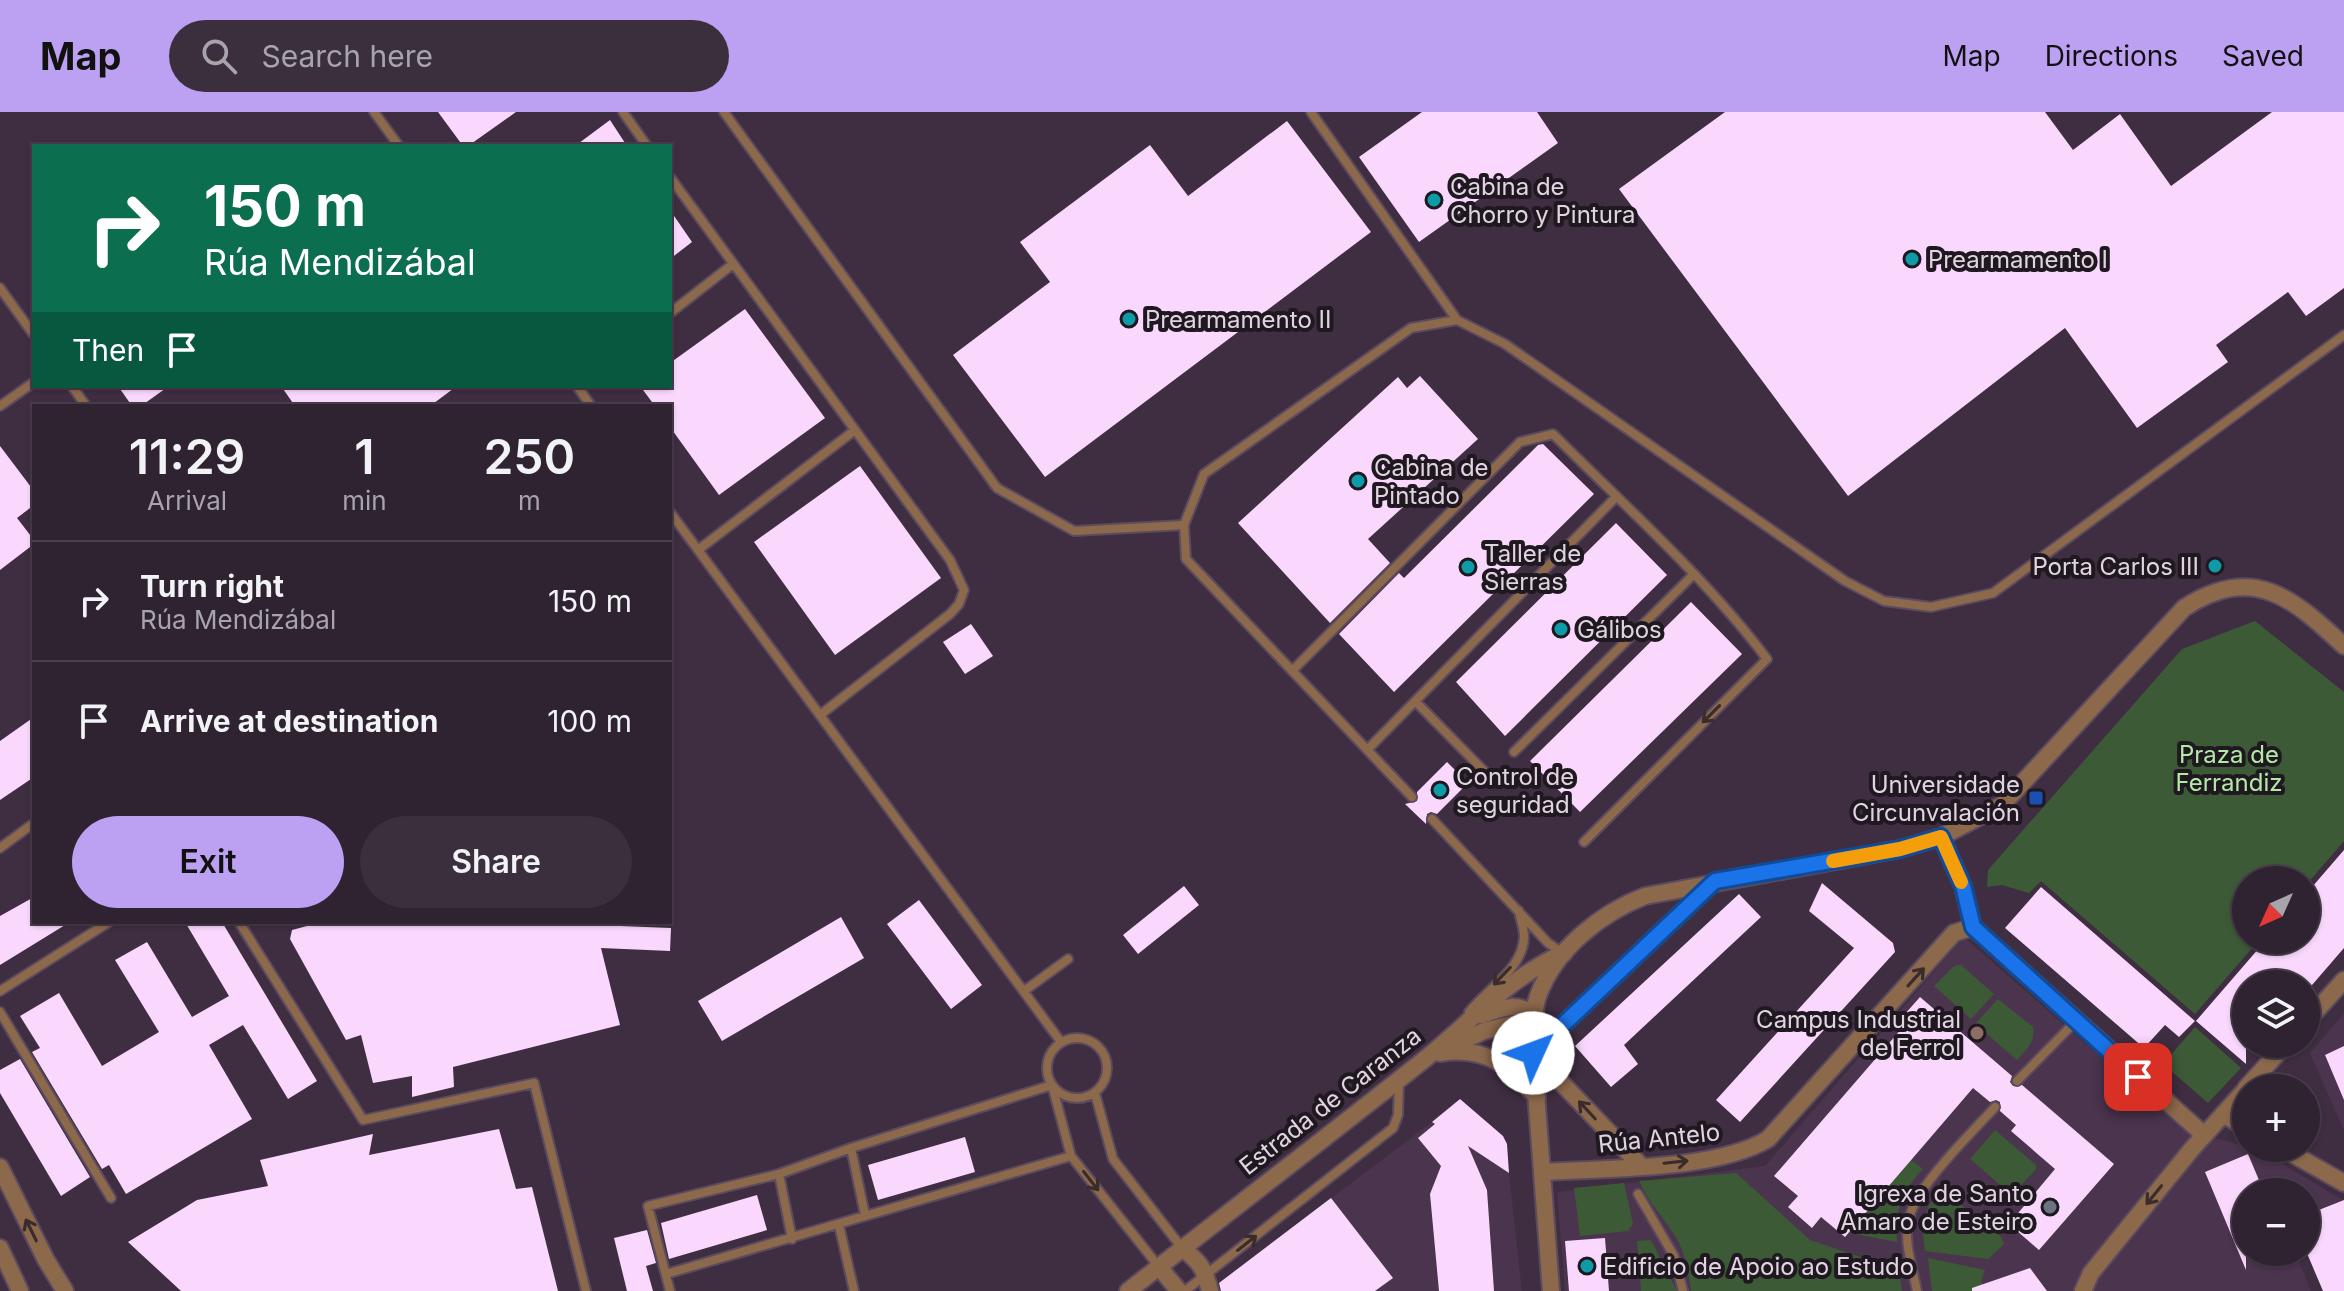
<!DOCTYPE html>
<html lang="en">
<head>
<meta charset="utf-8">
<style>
	body { margin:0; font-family:Inter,sans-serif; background:#3b2f3d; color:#f1f3f6; height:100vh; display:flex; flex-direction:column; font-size:30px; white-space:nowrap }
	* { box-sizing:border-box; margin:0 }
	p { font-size:26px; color:#a7a4ab }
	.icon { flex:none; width:44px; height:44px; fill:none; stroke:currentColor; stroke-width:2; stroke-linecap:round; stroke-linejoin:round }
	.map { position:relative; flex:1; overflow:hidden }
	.side { position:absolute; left:32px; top:292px; width:640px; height:520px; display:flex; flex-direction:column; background:#2f2231; border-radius:0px; box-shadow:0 2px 6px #0004,0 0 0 2px #4a3f4d }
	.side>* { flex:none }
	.guide { position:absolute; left:32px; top:32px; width:640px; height:244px; border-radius:0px; box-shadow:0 2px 6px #0004,0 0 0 2px #4a3f4d; background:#0b6e4f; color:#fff; overflow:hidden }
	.needle { width:52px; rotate:225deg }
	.controls { position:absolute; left:2232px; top:754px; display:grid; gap:16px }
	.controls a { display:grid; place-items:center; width:88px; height:88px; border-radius:50%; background:#2f2231; box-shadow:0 2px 6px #0004,0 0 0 2px #4a3f4d; font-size:40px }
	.pin { position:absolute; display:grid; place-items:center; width:68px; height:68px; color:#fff; margin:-34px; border-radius:16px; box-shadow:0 4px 12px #0006 }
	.me { position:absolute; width:88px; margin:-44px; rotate:47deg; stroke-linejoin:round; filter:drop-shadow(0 0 6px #0008) }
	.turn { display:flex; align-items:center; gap:28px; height:168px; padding:0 40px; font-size:36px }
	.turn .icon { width:104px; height:104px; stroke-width:2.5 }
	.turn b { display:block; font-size:56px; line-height:68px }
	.then { display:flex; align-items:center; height:76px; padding:0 40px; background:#0003; gap:16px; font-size:30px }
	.eta { display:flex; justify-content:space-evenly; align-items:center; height:136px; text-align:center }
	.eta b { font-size:48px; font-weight:600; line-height:56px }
	.button { display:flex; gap:16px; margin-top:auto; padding:16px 40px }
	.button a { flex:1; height:92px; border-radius:48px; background:#bca0f2; color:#111; font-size:32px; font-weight:600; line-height:92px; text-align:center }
	.button a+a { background:#3b2f3d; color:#f1f3f6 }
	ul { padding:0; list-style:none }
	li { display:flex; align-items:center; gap:24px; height:120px; padding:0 40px; border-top:2px solid #4a3f4d }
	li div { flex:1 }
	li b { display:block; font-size:30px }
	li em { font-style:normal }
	header { display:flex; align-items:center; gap:48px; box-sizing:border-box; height:112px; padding:0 40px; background:#bca0f2; color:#111 }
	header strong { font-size:38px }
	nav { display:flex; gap:44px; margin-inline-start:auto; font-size:28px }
	.search { width:560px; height:72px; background:#3b2f3d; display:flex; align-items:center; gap:20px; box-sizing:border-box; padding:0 28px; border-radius:44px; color:#a7a4ab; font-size:30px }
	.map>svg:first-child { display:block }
</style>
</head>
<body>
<header>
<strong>Map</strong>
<div class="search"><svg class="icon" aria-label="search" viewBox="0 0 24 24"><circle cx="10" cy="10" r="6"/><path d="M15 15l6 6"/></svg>Search here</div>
<nav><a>Map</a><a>Directions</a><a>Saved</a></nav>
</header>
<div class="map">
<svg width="2344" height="1179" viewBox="0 0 2344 1179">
	<rect width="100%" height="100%" fill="#3f2d41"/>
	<path fill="#4b344e" d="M1964 825 2184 1018 2246 1034V1036H2255L2343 1088 2306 1102V1080H2246V1140H2295L2311 1179H1565L1557 1080 1765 1054Z
		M2344 901V1019L2310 941Z
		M1432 1010 1509 1061 1522 1179H1227L1220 1170Z"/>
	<path fill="#3d5a37" d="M2255 509 2344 580V729L2306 773V768H2246V828H2259L2195 902 2041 769 2029 781 2002 773 1987 775 1988 758 2182 537Z
		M1961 853 1994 882 1971 907 1934 874 1954 854Z
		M1998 887 2033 915C2036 929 2026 938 2017 948L1975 912Z
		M2195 915 2241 956 2208 991 2163 952Z
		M1995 1018 2036 1053V1057L2012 1083 1970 1047Z
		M1911 1048 1923 1057C1903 1077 1894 1101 1897 1130L1849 1121Z
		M1736 1061 1810 1128 1899 1158 1902 1179H1691C1688 1162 1686 1144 1678 1129 1666 1108 1649 1092 1639 1069Z
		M1624 1071 1633 1112 1628 1119 1580 1124 1574 1076Z
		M1940 1082 1949 1083 2001 1125 2004 1132 1988 1147 1925 1139C1922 1119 1921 1094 1940 1082Z
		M1651 1128 1677 1179H1641L1637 1129Z
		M1928 1146 1985 1158 1981 1169 1985 1179H1932Z"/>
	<path fill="#fad8fe" d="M438 0H516L468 34H463Z
		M1422 0H1537L1558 31 1419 130 1359 45Z
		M1725 0H2045L2073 38 2120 2 2171 74 2272 0H2344V176L2306 204 2288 180 2216 233 2228 250 2137 316 2065 216 1848 384 1619 77Z
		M610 8 627 34H575Z
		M1287 9 1371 120 1045 365 953 243 1050 170 1020 130 1150 33 1188 84Z
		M670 98 692 130 670 147Z
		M745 197 825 306 719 383 670 315V294H655L640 274H670V251Z
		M1420 264 1478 327 1368 427 1390 451 1330 511 1238 411 1398 265 1407 276Z
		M118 274H169L141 294H132Z
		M281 274H457L430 294H295Z
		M1543 332 1594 382 1394 580 1339 522 1399 461 1404 466 1538 333Z
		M0 334 34 379V393L17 406 34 428V432L0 458Z
		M860 354 941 466 835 543 754 430Z
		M1616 411 1667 463 1505 624 1456 570Z
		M1691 490 1742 542 1580 700 1530 649Z
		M971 512 993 544 965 562 943 530Z
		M34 605V665L0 688V629Z
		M1447 650 1468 671 1437 702 1431 700 1427 702 1426 712 1405 692 1417 689V680Z
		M2344 738V836L2306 880V872H2246V952L2196 909 2266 828H2306V782Z
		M1822 771 1893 831 1895 840 1740 1010 1716 988 1854 836 1809 799Z
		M1184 774 1199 793 1138 842 1123 823Z
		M2041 775 2195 909 2179 925 2165 913 2144 936 2005 816Z
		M1739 782 1761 805 1624 933 1638 952 1611 975 1575 934Z
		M34 785V810H70L0 853V804Z
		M919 788 982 873 951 897 887 812Z
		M841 805 864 846 722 929 698 889Z
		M185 810H222L317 969 288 987 243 913 209 933 252 1007 126 1082 109 1053 102 1057 32 940 40 936 20 904 59 881 102 954 159 920 115 848 147 830 192 905 229 884Z
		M322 810H594L595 813 671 816 670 839 601 836 620 913 453 955 454 975 412 985V964L373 971 361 923 346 928 290 827 292 818Z
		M1920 885 2012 964 2010 970 2013 974 2022 973 2114 1052 2039 1138 2009 1112 2055 1057 2011 1019 2016 1013 2000 999V990L1996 988 1990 990 1973 976 1845 1125 1821 1105 1812 1116 1788 1095 1798 1084 1774 1064 1903 915 1897 911Z
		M2344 934V988L2325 943Z
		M20 947 90 1065 61 1084 0 981V958Z
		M1460 987 1503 1024 1507 1032 1509 1061 1468 1034 1487 1078 1494 1179H1439L1430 1082 1441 1054 1418 1026 1435 1012 1432 1010Z
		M499 1017 516 1077 532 1075 558 1179H181L128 1130 197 1088 268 1074 260 1048 373 1022 369 1043Z
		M965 1025 975 1060 878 1088 868 1053Z
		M2248 1042 2264 1080H2246V1158L2205 1060Z
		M757 1083 767 1118 669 1147 661 1111Z
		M1331 1086 1393 1166 1375 1179H1221L1219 1171Z
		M2344 1088V1179H2323L2306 1139V1103Z
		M647 1118 656 1151 646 1154 653 1179H627L614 1126Z
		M1605 1126 1609 1179H1569L1565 1129Z
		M2030 1156 2047 1179H1972V1176Z"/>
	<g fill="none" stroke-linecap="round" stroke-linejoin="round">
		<g stroke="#5c4b5e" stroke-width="12">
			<path id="service" d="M374 0 399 34
				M623 0 647 34
				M724 0 997 376 1074 419 1184 413 1186 447 1412 685
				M1311 0 1457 208
				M670 65 950 448 964 478 959 492 950 502 820 603
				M0 176 34 223
				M670 201 733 152
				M72 274 86 294
				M577 274 591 294
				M0 294 34 270
				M670 400 1061 930
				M1184 413 1204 362 1411 216 1457 208 1505 232 1845 469 1884 489 1931 495 1993 481 2344 223
				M698 438 855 318
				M1292 559 1520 330 1553 322C1626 395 1705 465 1767 547L1584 730
				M1415 589 1489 664
				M1367 638 1616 385
				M1514 640 1693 463
				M1432 707 1548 831 1563 841
				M0 736 34 711
				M239 810 363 1008 534 971 586 1179
				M0 879 109 810
				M1024 879 1068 847
				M0 900 111 1086
				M1469 900C1487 877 1524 856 1524 824 1524 816 1520 806 1519 799
				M1047 956a30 30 0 1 1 60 0a30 30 0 1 1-60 0Z
				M2017 969 2076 909
				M1095 981 1113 1047 1182 1136
				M851 1036 865 1103
				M779 1062 792 1127
				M1638 1082 1674 1144 1683 1179
				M839 1113 854 1179
				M666 1162 1071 1044
				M670 1179 648 1094 779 1062 851 1036 1052 973 1071 1044 1159 1155
				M1185 1179 1393 1016 1398 1003 1399 970
				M1917 1179C1913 1158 1904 1132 1908 1110 1915 1074 1970 1023 1995 995"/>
		</g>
		<g stroke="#5c4b5e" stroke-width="20">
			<path id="minor" d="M1941 725 1963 774 1973 815 2204 1023
				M2306 910 2344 868
				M1443 938 1484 919 1522 910 1535 904C1516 888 1501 897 1481 903
				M1440 941C1485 934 1509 953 1537 985
				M2246 976 2286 932
				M2223 1002 2246 1016
				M2282 1036 2344 1071
				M1641 1054 1533 941 1715 769
				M0 1055 46 1148 65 1179
				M1542 1060C1605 1056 1715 1059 1768 1027L1954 821 1973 815
				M0 1136 20 1179
				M1182 1136C1201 1151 1204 1156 1210 1179
				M1159 1155 1179 1179
				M1128 1179C1225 1103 1323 1028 1420 951 1468 913 1507 866 1564 841
				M2083 1179 2091 1161 2191 1038 2246 977"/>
		</g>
		<g stroke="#5c4b5e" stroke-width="20">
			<path id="tertiary" d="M1551 1179 1533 941C1534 923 1532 901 1538 884 1555 837 1601 801 1645 784L1900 737 1941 725 2002 693 2184 496C2253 451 2293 486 2344 534"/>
		</g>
		<use href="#service" stroke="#8d694c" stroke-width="8"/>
		<use href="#minor" stroke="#8d694c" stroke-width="16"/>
		<use href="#tertiary" stroke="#8d694c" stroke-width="16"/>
	</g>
	<defs><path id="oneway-shaft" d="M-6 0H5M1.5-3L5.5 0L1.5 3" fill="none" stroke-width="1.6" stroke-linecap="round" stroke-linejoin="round" transform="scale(2)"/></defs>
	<g stroke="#3b2c2c">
		<use href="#oneway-shaft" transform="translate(1711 602) rotate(135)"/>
		<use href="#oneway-shaft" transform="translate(1502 864) rotate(134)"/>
		<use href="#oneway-shaft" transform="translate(1916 865) rotate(-48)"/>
		<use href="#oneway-shaft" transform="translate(1587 998) rotate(-133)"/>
		<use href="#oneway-shaft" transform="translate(1676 1050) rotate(-6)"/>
		<use href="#oneway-shaft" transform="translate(1091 1069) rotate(52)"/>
		<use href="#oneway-shaft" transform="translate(2154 1083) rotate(129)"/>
		<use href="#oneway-shaft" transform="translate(31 1118) rotate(-116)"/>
		<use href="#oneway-shaft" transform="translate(1247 1131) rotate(-38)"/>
	</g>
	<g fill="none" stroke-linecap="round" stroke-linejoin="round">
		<g stroke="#114b97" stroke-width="20">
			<path id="route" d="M1533 941 1715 769 1900 737 1941 725 1963 774 1973 815 2138 965"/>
		</g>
		<use href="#route" stroke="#1a73e8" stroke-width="14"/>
		<path stroke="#f59e0b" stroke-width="14" d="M1833 749 1900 737 1941 725 1961 770"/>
	</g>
	<g fill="#0f9aa8" stroke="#201821" stroke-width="3">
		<circle cx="1434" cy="88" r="8"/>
		<circle cx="1912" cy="147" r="8"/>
		<circle cx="1129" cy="207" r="8"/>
		<circle cx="1358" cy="369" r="8"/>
		<circle cx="2215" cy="454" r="8"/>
		<circle cx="1468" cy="455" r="8"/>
		<circle cx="1561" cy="517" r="8"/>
		<circle cx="1440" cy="678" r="8"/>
		<circle cx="1587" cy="1154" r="8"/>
	</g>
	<rect fill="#1a4fb4" stroke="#201821" stroke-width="3" x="2028" y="678" width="16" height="16" rx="4"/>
	<circle fill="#8d6e63" stroke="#201821" stroke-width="3" cx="1977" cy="921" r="8"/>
	<circle fill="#6b7280" stroke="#201821" stroke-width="3" cx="2050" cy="1095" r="8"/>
	<g text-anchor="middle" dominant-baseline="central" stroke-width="8" stroke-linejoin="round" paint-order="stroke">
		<g font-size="24" fill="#e0d4e1" stroke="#201821" text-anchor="start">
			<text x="1450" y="74">Cabina de<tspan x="1450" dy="28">Chorro y Pintura</tspan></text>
			<text x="1928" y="147">Prearmamento I</text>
			<text x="1145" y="207">Prearmamento II</text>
			<text x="1374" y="355">Cabina de<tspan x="1374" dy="28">Pintado</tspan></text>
			<text x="1484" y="441">Taller de<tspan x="1484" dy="28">Sierras</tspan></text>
			<text x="2199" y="454" text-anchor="end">Porta Carlos III</text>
			<text x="1577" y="517">Gálibos</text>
			<text x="1456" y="664">Control de<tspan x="1456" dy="28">seguridad</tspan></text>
			<text x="2020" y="672" text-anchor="end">Universidade<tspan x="2020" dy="28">Circunvalación</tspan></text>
			<text x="1961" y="907" text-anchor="end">Campus Industrial<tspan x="1961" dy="28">de Ferrol</tspan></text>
			<text x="2034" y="1081" text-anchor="end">Igrexa de Santo<tspan x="2034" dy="28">Amaro de Esteiro</tspan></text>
			<text x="1603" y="1154">Edificio de Apoio ao Estudo</text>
		</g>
		<g font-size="24" fill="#b2eaa5" stroke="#201821">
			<text x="2229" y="642">Praza de<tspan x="2229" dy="28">Ferrandiz</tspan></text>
		</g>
		<g font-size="24" fill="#e0d4e1" stroke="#201821">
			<text transform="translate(1330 989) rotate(-38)">Estrada de Caranza</text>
			<text transform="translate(1659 1026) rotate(-6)">Rúa Antelo</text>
		</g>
	</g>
</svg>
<div class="controls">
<a><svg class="needle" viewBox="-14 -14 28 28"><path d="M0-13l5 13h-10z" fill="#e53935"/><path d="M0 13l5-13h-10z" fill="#a7a4ab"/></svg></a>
<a><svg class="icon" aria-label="layers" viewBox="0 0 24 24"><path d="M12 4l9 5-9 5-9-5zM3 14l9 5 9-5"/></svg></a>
<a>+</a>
<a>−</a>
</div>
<div class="pin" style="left:2138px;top:965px;background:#d93025"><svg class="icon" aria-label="arrive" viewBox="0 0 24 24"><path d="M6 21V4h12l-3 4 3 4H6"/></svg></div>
<svg class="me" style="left:1533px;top:941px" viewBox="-20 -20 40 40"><circle r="19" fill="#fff"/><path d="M0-13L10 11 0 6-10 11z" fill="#1a73e8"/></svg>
<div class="guide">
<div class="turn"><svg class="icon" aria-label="right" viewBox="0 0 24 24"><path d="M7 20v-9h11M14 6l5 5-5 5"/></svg><div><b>150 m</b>Rúa Mendizábal</div></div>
<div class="then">Then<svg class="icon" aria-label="arrive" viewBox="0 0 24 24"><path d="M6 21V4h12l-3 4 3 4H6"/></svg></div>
</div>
<section class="side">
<div class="eta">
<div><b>11:29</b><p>Arrival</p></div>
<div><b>1</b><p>min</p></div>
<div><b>250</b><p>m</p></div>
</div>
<ul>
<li><svg class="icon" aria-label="right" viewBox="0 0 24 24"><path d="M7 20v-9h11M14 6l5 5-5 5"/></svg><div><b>Turn right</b><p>Rúa Mendizábal</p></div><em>150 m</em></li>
<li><svg class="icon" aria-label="arrive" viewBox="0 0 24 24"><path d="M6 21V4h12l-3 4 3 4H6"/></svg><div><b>Arrive at destination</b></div><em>100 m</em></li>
</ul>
<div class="button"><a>Exit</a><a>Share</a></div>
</section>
</div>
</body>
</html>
